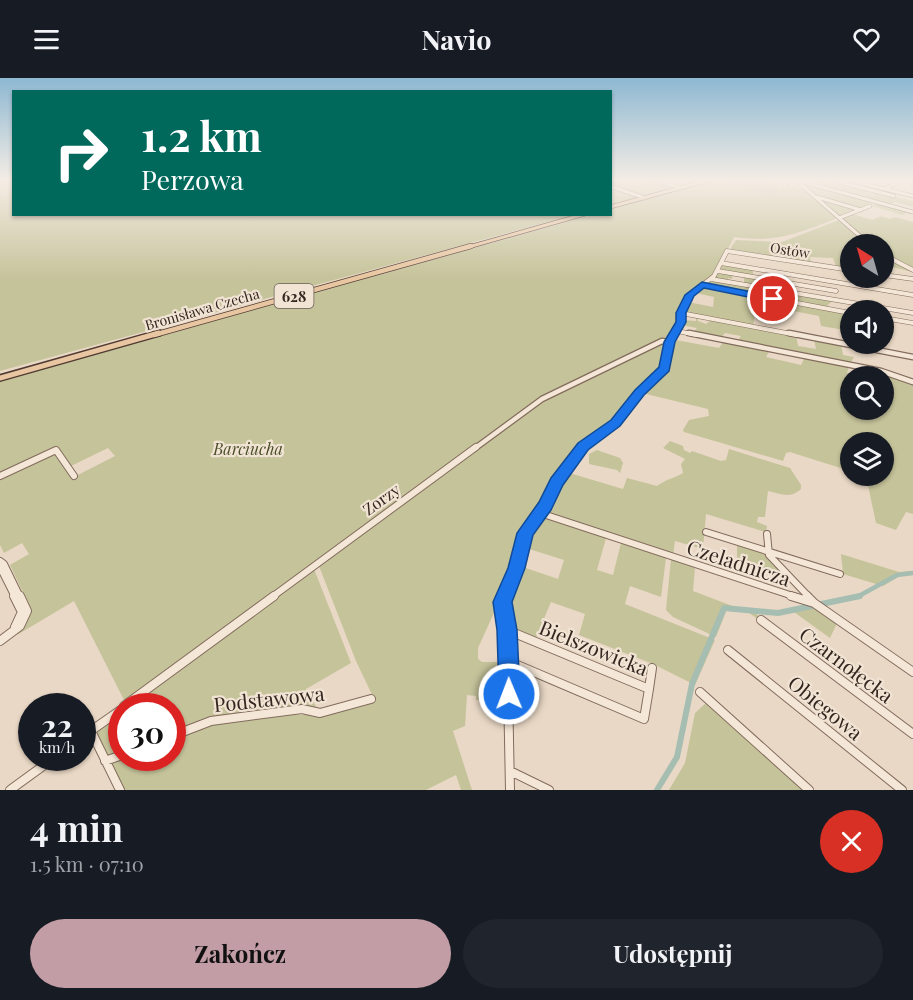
<!DOCTYPE html>
<html lang="pl">
<head>
<meta charset="utf-8">
<style>
	body { margin:0; font-family:"Playfair Display",serif; background:#20242c; color:#f1f3f6; height:100vh; display:flex; flex-direction:column; font-size:22px; white-space:nowrap }
	* { box-sizing:border-box; margin:0 }
	p { font-size:20px; color:#9ea1a6 }
	.icon { flex:none; width:33px; height:33px; fill:none; stroke:currentColor; stroke-width:2; stroke-linecap:round; stroke-linejoin:round }
	.map { position:relative; height:712px; overflow:hidden }
	.drawer { display:flex; flex-direction:column; background:#171b24; flex:1 }
	.drawer>* { flex:none }
	.top-card { position:absolute; left:12px; top:12px; width:600px; height:126px; border-radius:0px; box-shadow:0 2px 4px #0004; background:#00695c; color:#fff; overflow:hidden }
	.needle { width:39px; rotate:323deg }
	.controls { position:absolute; left:840px; top:156px; display:grid; gap:12px }
	.controls a { display:grid; place-items:center; width:54px; height:54px; border-radius:50%; background:#171b24; box-shadow:0 2px 4px #0004; font-size:30px }
	.speed { position:absolute; left:18px; top:615px; display:flex; gap:12px; font-size:30px; font-weight:700; text-align:center }
	.speed>* { display:grid; place-content:center; width:78px; height:78px; border-radius:50%; background:#171b24; box-shadow:0 2px 4px #0004; line-height:1 }
	.speed small { font-size:15px; font-weight:400 }
	.speed .limit { border:9px solid #d22; background:#fff; color:#111 }
	.pin { position:absolute; display:grid; place-items:center; width:51px; height:51px; color:#fff; margin:-26px; border:3px solid #fff; border-radius:50%; box-shadow:0 2px 6px #0007 }
	.me { position:absolute; width:66px; margin:-33px; rotate:359deg; stroke-linejoin:round; filter:drop-shadow(0 0 4px #0008) }
	.turn { display:flex; align-items:center; gap:21px; height:126px; padding:0 30px; font-size:27px }
	.turn .icon { width:78px; height:78px; stroke-width:2.5 }
	.turn b { display:block; font-size:42px; line-height:51px }
	.round { display:grid; place-items:center; flex:none; width:63px; height:63px; border-radius:32px; background:#20242c }
	.overview { display:flex; align-items:center; justify-content:space-between; height:102px; padding:0 30px }
	h1 { font-size:36px; font-weight:700; line-height:45px }
	.cta { display:flex; gap:12px; margin-top:auto; padding:12px 30px }
	.cta a { flex:1; height:69px; border-radius:36px; background:#c39da5; color:#111; font-size:24px; font-weight:700; line-height:69px; text-align:center }
	.cta a+a { background:#20242c; color:#f1f3f6 }
	header { display:flex; justify-content:space-between; align-items:center; height:78px; padding:0 30px; background:#171b24; font-size:27px; font-weight:700 }
	.map>svg:first-child { display:block }
</style>
</head>
<body>
<header><svg class="icon" aria-label="menu" viewBox="0 0 24 24"><path d="M4 6h16M4 12h16M4 18h16"/></svg>Navio<svg class="icon" aria-label="heart" viewBox="0 0 24 24"><path d="M12 20l-8-8c-3-5 5-10 8-4 3-6 11-1 8 4z"/></svg></header>
<div class="map">
<svg width="913" height="712" viewBox="0 0 913 712">
	<rect width="100%" height="100%" fill="#e9d8c5"/>
	<path fill="#c5c39a" fill-rule="evenodd" d="M0 102H13L14 136 573 137 0 293Z
		M611 102H647L676 108 611 127Z
		M712 102H733L728 103 760 108 770 105 783 110 787 107 806 112 838 140C798 155 778 165 734 159L714 198 688 217 680 244 668 260 556 312 528 329 125 624 74 523 17 557 30 538 29 528 10 487 29 476 22 465 4 475 0 467V399L54 374 72 400 115 378 108 370 71 388 58 369 0 396V303L592 137 610 136 611 131Z
		M798 102H830L913 123V129L895 124 889 127 910 133 902 137 872 128 880 125 874 123 867 126 869 127 839 139Z
		M853 136 872 142 881 138 890 141 895 139 913 144V194L884 187V166H870L841 141Z
		M839 142 867 166H850V191L836 189 833 180 810 179 811 185 786 182 785 175 774 174V180L729 173 736 162 782 164Z
		M722 186 753 191V199L758 201V208L744 206V198L733 196 732 201 728 200V204L833 222 825 230 706 206Z
		M702 209 771 221 765 228 772 229 773 239 755 235 753 249 796 257 798 268 816 271 814 261 841 266 843 277 854 279 850 286 737 264 741 258 725 255 720 261 693 255 697 250 681 247 682 242 696 243V240L692 239H697L698 243 706 246 711 242 682 235 688 224 713 229 714 219 696 215 689 221 691 217Z
		M795 225 850 235V253L821 248 819 238 788 232Z
		M676 262 719 270 724 263 770 272 766 279 801 287 805 279 849 288 847 295 863 298 866 291 913 305V436L906 434 896 452 876 445 866 398H884V364H850V393L790 374 786 375 783 383 684 354 683 352 689 342 709 338 708 331 642 315 662 295 672 263ZM850 298H884V332H850Z
		M662 264 667 266 663 290 623 334 570 380 547 411 519 462 513 493 478 570V581L482 584H505L506 621 476 622V618L467 617 465 648 453 653 472 712H461L456 697 426 712H124L110 684 123 680H172L173 660 209 647 276 637H320L375 623 356 583 319 488 556 314Z
		M670 363 683 368 684 372 690 375 692 373 721 383 726 382 729 371 790 390 801 407V411C790 421 781 416 768 413L765 439H758L757 444 767 448 766 454 706 436 703 471 675 463 673 478 544 434 566 394 623 411 627 400 657 408C668 400 673 401 683 395L681 386 685 381 663 370Z
		M597 372 620 380 623 385 620 395 617 392 589 386V376Z
		M542 439 606 460 597 492 613 497 621 465 666 480 661 519 630 508 625 526 715 562 695 607 653 586 579 557 585 536 551 524 535 562 510 551 505 527 520 488 558 501 564 482 526 470 538 440Z
		M737 465 765 474 785 497 737 482Z
		M841 476 899 494 913 493V496L900 498 883 508 843 496Z
		M671 481 695 490 693 513 735 529 777 533 809 527 838 543 830 560 794 534 772 536 755 534 760 540 759 542 745 532 727 531 716 559 673 539 666 532Z
		M314 491 351 585 306 611 317 630C272 623 216 645 173 656L172 628H131Z
		M706 625V626L803 712H669L685 685 695 635Z
		M121 636V675L108 679 96 655Z"/>
	<path fill="#bbba99" d="M733 102H780L761 108 776 113 772 117 727 104Z"/>
	<g fill="none" stroke-linecap="round" stroke-linejoin="round">
		<path stroke="#a6bdb2" stroke-width="2" d="M910 104 913 112"/>
		<path stroke="#a6bdb2" stroke-width="4.5" d="M857 519 897 497 913 495"/>
		<path stroke="#a6bdb2" stroke-width="6" d="M657 712 677 679 692 606 724 530 778 535 860 518"/>
		<g stroke="#826b5d" stroke-width="4.5">
			<path id="minor-far4" d="M657 102 681 110
				M796 102 913 134
				M831 102 894 118
				M849 102 913 118
				M649 103 656 102
				M610 104 620 102
				M798 104 869 166
				M610 108 645 120
				M784 109 788 102
				M887 110 904 102
				M817 119 861 132
				M839 140 870 128"/>
		</g>
		<g stroke="#826b5d" stroke-width="5">
			<path id="minor-far3" d="M884 177 913 192
				M721 185 913 217
				M718 193 836 213
				M884 197 913 201
				M711 201 913 235
				M702 207 850 235
				M681 235 797 257
				M884 240 913 245
				M677 253 697 257
				M673 257 681 245V235L688 218 714 198 727 173 850 192"/>
		</g>
		<g stroke="#826b5d" stroke-width="7">
			<path id="minor-far2" d="M689 255 881 293 913 304
				M789 255 913 279
				M474 371 542 321 662 263 669 264
				M581 371 616 345 640 314 665 290 669 264 674 255"/>
		</g>
		<g stroke="#826b5d" stroke-width="8">
			<path id="minor-far1" d="M0 398 56 372 74 398
				M540 435 796 519
				M706 454 840 496
				M767 456 769 477 809 519
				M0 483 4 486 20 519
				M0 489 15 519
				M272 519 476 369
				M505 519 516 490 525 455 546 427 557 404 582 369"/>
		</g>
		<g stroke="#826b5d" stroke-width="10">
			<path id="minor" d="M14 518 22 534 15 549
				M505 518 503 524 507 560 510 712
				M791 518 814 525 913 594
				M807 518 814 525
				M761 542 913 656
				M507 552 649 611 652 590
				M0 563 20 548 27 533 20 518
				M728 572 902 712
				M508 583 644 641 649 611
				M700 614 809 712
				M124 628 274 518
				M91 653 120 712
				M172 658 211 643 302 631 320 635 371 621
				M82 659 122 631
				M105 683 122 677
				M510 693 549 712
				M10 712 54 680"/>
		</g>
		<g stroke="#503a31" stroke-width="4.5">
			<path id="major-far2" d="M610 129 709 102
				M465 170 585 136"/>
		</g>
		<g stroke="#503a31" stroke-width="6">
			<path id="major-far1" d="M154 257 471 168"/>
		</g>
		<g stroke="#503a31" stroke-width="8">
			<path id="major" d="M0 300 159 255"/>
		</g>
		<use href="#minor-far4" stroke="#f5e7d7" stroke-width="3"/>
		<use href="#minor-far3" stroke="#f5e7d7" stroke-width="4"/>
		<use href="#minor-far2" stroke="#f5e7d7" stroke-width="4.5"/>
		<use href="#minor-far1" stroke="#f5e7d7" stroke-width="6"/>
		<use href="#minor" stroke="#f5e7d7" stroke-width="8"/>
		<use href="#major-far2" stroke="#e8c6a1" stroke-width="3"/>
		<use href="#major-far1" stroke="#e8c6a1" stroke-width="4.5"/>
		<use href="#major" stroke="#e8c6a1" stroke-width="5"/>
	</g>
	<linearGradient id="sky" x2="0" y2="1"><stop stop-color="#8db8d2"/><stop offset="0.51" stop-color="#f5ede5"/><stop offset="1" stop-color="#f5ede5" stop-opacity="0"/></linearGradient>
	<rect width="913" height="201" fill="url(#sky)"/>
	<path fill="#1a73e8" stroke="#114b97" stroke-width="1.5" d="M702 204 773 218 778 221 773 224 704 210 694 218 686 235V244L675 264 669 293 644 317 620 348 588 372 563 407 551 432 533 457 525 490 512 524 517 552 520 616 517 624 509 627 502 624 499 616 497 552 493 524 508 490 517 455 539 424 551 400 578 365 611 342 635 312 659 289 664 264 676 244V235L685 217Z"/>
	<g text-anchor="middle" dominant-baseline="central" stroke-width="4.5" stroke-linejoin="round" paint-order="stroke">
		<g font-size="14" fill="#33261f" stroke="#f1e4d4">
			<text transform="translate(790 172) rotate(9)">Ostów</text>
			<text transform="translate(202 231) rotate(-16)">Bronisława Czecha</text>
		</g>
		<rect fill="#f1e4d4" stroke="#6c5f55" stroke-width="1.5" x="274.5" y="206" width="39" height="24" rx="4.5"/>
		<g font-size="15" font-weight="bold" fill="#33261f">
			<text x="294" y="218">628</text>
		</g>
		<g font-size="16" font-style="italic" fill="#4a4e28" stroke="#f1e4d4">
			<text x="248" y="370">Barciucha</text>
		</g>
		<g font-size="16" fill="#33261f" stroke="#f1e4d4">
			<text transform="translate(381 421) rotate(-36)">Zorzy</text>
		</g>
		<g font-size="20" fill="#33261f" stroke="#f1e4d4">
			<text transform="translate(739 484) rotate(18)">Czeladnicza</text>
			<text transform="translate(594 569) rotate(22)">Bielszowicka</text>
			<text transform="translate(847 586) rotate(37)">Czarnołęcka</text>
			<text transform="translate(269 620) rotate(-6)">Podstawowa</text>
			<text transform="translate(826 629) rotate(39)">Obiegowa</text>
		</g>
	</g>
</svg>
<div class="controls">
<a><svg class="needle" viewBox="-14 -14 28 28"><path d="M0-13l5 13h-10z" fill="#e53935"/><path d="M0 13l5-13h-10z" fill="#9ea1a6"/></svg></a>
<a><svg class="icon" aria-label="sound" viewBox="0 0 24 24"><path d="M4 9h4l5-4v14l-5-4H4zM17 9q2 3 0 6"/></svg></a>
<a><svg class="icon" aria-label="search" viewBox="0 0 24 24"><circle cx="10" cy="10" r="6"/><path d="M15 15l6 6"/></svg></a>
<a><svg class="icon" aria-label="layers" viewBox="0 0 24 24"><path d="M12 4l9 5-9 5-9-5zM3 14l9 5 9-5"/></svg></a>
</div>
<div class="speed"><div>22<small>km/h</small></div><div class="limit">30</div></div>
<div class="pin" style="left:773px;top:221px;background:#d93025"><svg class="icon" aria-label="arrive" viewBox="0 0 24 24"><path d="M6 21V4h12l-3 4 3 4H6"/></svg></div>
<svg class="me" style="left:509px;top:616px" viewBox="-20 -20 40 40"><circle r="17" fill="#1a73e8" stroke="#fff" stroke-width="3"/><path d="M0-11L8 9 0 5-8 9z" fill="#fff"/></svg>
<div class="top-card">
<div class="turn"><svg class="icon" aria-label="right" viewBox="0 0 24 24"><path d="M7 20v-9h11M14 6l5 5-5 5"/></svg><div><b>1.2 km</b>Perzowa</div></div>
</div>
</div>
<section class="drawer">
<div class="overview"><div><h1>4 min</h1><p>1.5 km · 07:10</p></div><a class="round" style="background:#d93025;color:#fff"><svg class="icon" aria-label="close" viewBox="0 0 24 24"><path d="M6 6l12 12M18 6L6 18"/></svg></a></div>
<div class="cta"><a>Zakończ</a><a>Udostępnij</a></div>
</section>
</body>
</html>
